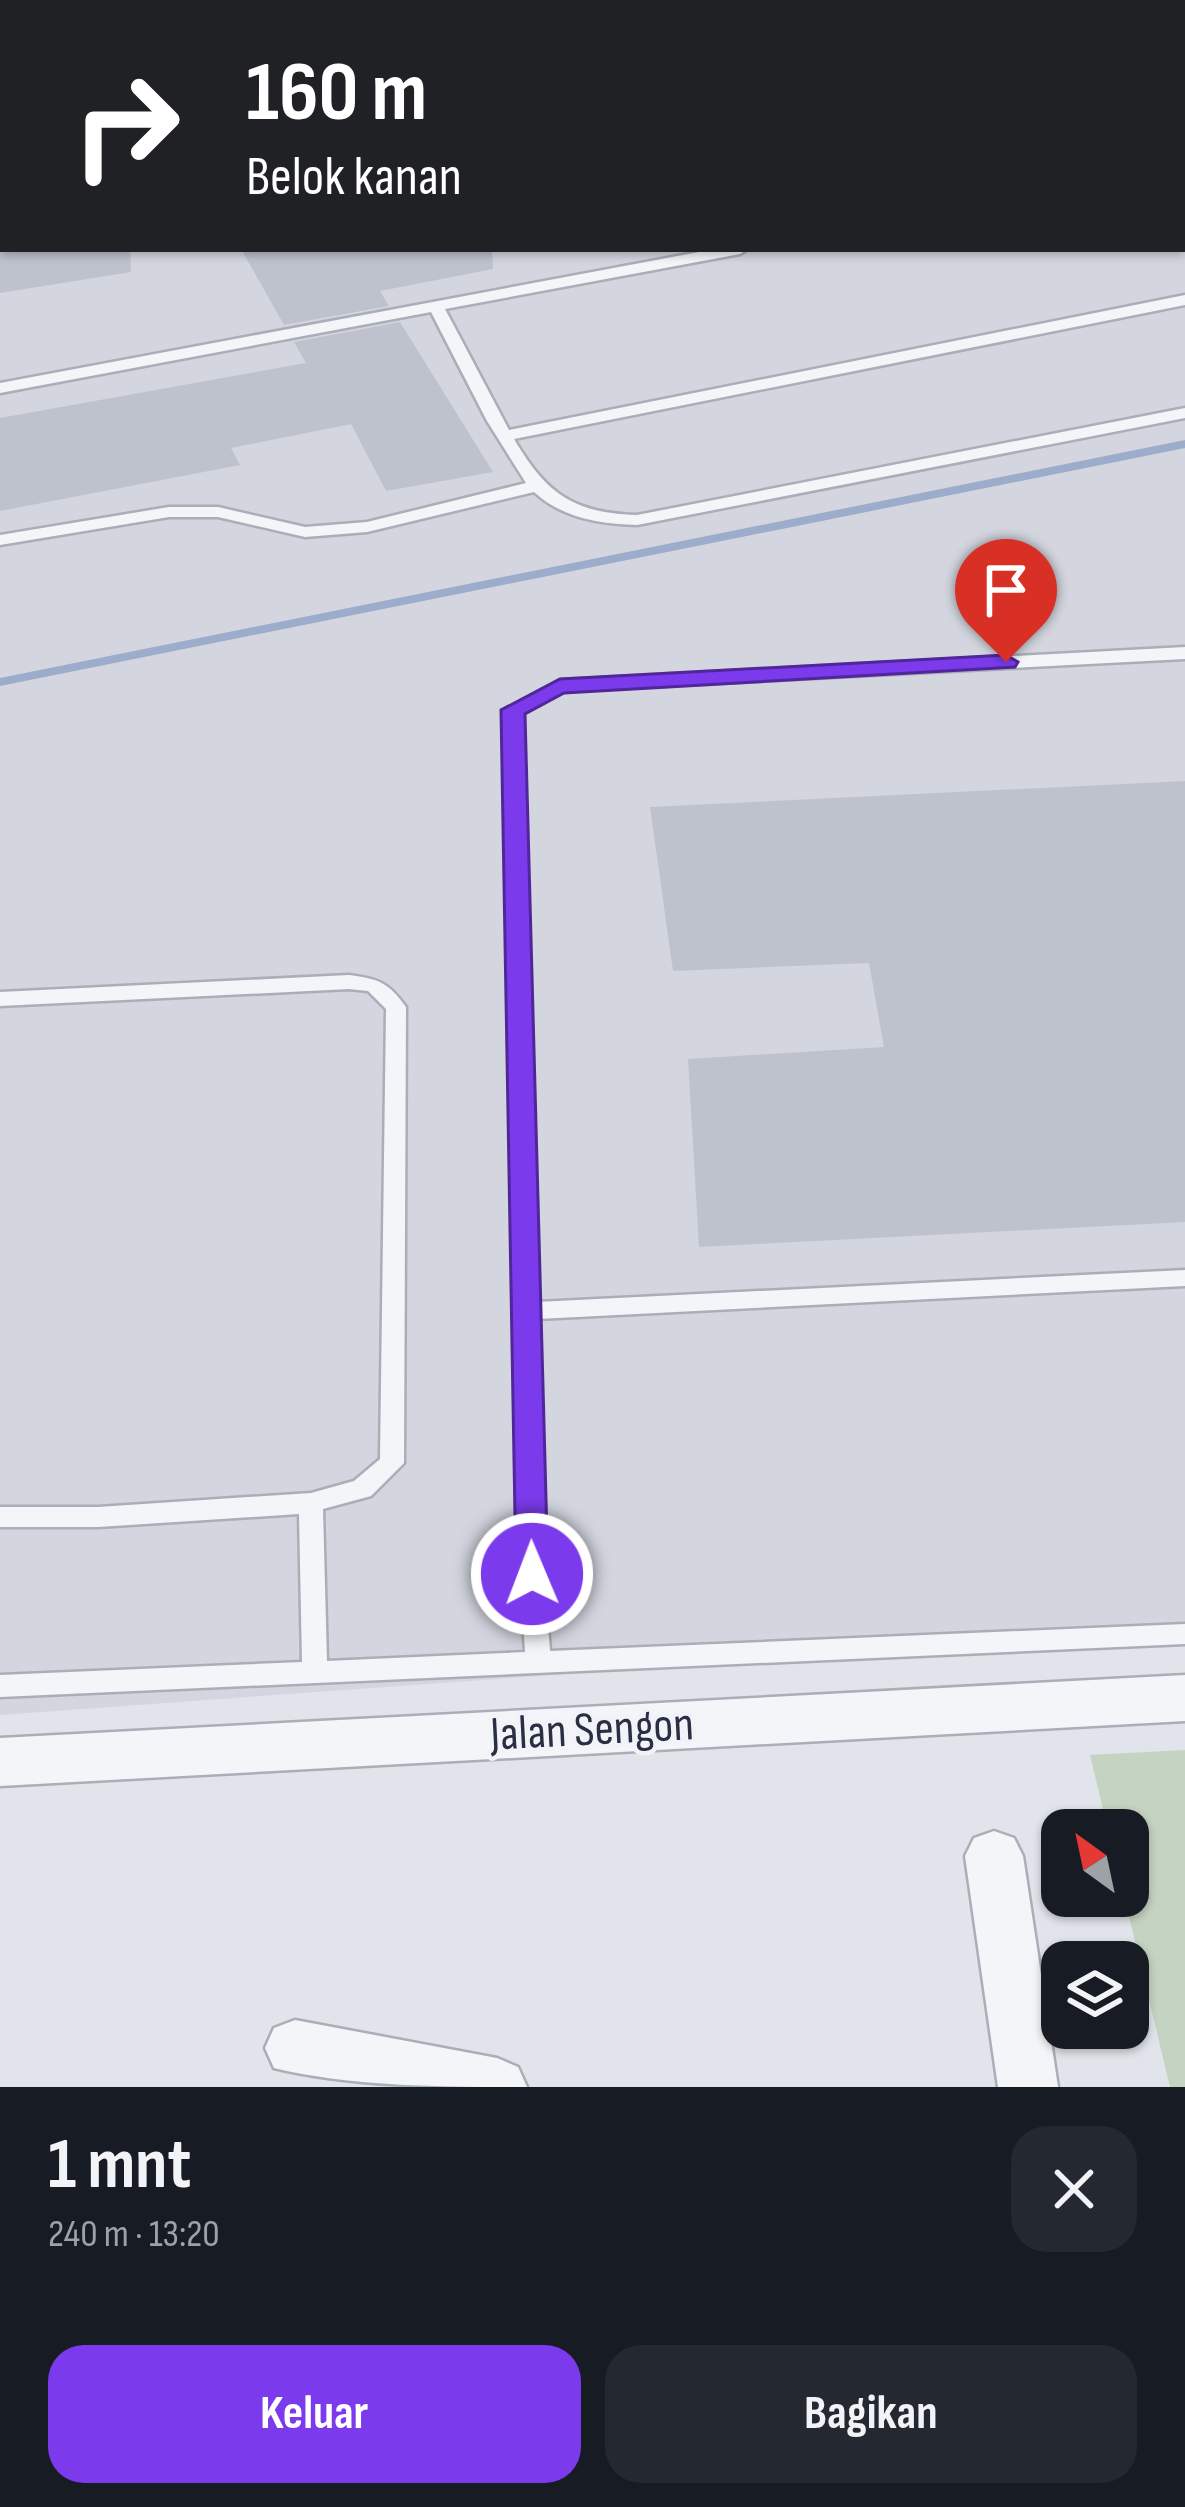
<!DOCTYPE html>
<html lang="id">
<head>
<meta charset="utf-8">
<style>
	body { margin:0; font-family:"Sofia Sans Condensed",sans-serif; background:#242831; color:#f1f3f6; height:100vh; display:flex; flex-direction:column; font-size:45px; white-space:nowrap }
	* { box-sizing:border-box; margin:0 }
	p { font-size:39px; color:#9ea1a6 }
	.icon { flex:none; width:66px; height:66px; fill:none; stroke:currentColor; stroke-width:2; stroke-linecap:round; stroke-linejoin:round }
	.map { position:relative; height:2087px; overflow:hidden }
	.panel { display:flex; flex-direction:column; background:#171b24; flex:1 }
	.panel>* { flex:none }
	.guide { position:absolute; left:0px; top:0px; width:1185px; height:252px; box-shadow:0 3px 9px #0004; background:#202124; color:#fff; overflow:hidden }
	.needle { width:78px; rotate:327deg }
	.controls { position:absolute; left:1041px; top:1809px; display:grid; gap:24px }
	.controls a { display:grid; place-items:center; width:108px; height:108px; border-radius:24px; background:#171b24; box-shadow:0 3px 9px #0004; font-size:60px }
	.pin { position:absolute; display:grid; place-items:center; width:102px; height:102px; color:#fff; margin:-123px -51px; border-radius:50% 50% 50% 0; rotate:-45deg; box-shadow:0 0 12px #0007 }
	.pin .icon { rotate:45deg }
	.me { position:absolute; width:132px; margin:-66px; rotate:359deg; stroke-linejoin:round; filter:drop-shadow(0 0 9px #0008) }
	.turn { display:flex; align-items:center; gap:42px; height:252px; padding:0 48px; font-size:54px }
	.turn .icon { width:156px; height:156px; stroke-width:2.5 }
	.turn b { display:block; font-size:84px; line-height:102px }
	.round { display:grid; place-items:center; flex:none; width:126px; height:126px; border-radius:36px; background:#242831 }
	.overview { display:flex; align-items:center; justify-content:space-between; height:204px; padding:0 48px }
	h1 { font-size:72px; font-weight:700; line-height:90px }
	.button { display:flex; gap:24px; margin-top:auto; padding:24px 48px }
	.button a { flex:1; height:138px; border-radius:36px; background:#7c3aed; color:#fff; font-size:48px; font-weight:700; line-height:138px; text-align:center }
	.button a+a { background:#242831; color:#f1f3f6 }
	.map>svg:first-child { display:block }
</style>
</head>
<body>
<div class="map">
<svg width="1185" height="2087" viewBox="0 0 1185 2087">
	<rect width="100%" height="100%" fill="#e1e4ea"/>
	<path fill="#d3d6df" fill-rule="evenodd" d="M0 0H1185V1629L0 1715ZM3 3H1182V249H3Z"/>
	<path fill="#c5d4c2" d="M1185 1750V2087H1170L1124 1896H1128V1830H1108L1090 1755Z"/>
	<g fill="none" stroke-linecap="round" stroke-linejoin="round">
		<path fill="#9badcb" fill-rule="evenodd" d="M1185 440V448L0 686V678Z"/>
	</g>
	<path fill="#bec2cd" d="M0 249H130L131 272 0 293Z
		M241 249H492L493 269 380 291 389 306 284 325Z
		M400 322 493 472 386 491 351 424 231 448 240 465 0 511V418L306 363 294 342Z
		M1185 781V1222L699 1247 688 1059 884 1047 869 963 673 971 650 807Z"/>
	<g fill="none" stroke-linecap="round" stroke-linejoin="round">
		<g stroke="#aaaeb8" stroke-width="5">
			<path id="lane" d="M60 0H74L73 3H59Z
				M245 0H276L273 3H242Z
				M444 0H458L460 3H446Z
				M732 0H747L749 3H734Z
				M972 0H987L989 3H974Z
				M1185 14V22L1182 23V15Z
				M3 22V30L0 31V23Z
				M1182 164H1185V172H1182Z
				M0 198H3V208H0Z
				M715 249H748L740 254 445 309 509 430 1185 295V305L514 439C546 493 572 513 637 515L1185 408V418L637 525C600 524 562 518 534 492L367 532 305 537 218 517H169L0 545V535L169 507H218L305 527 367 522 526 483 487 421 431 312 0 393V383Z
				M1185 647V659L564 691 522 713 537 1302 1185 1270V1286L538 1319 544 1574 550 1651 1185 1624V1644L0 1697V1675L302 1662 299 1514 98 1527H0V1507H98L311 1493 354 1481 380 1459 386 1009 368 991 349 989 0 1006V992L349 975C379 979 388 982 406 1007L404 1463 371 1496 323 1509 327 1661 525 1652 520 1574 504 710 560 680Z"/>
		</g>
		<g stroke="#aaaeb8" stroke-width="5">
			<path id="street" d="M1185 1675V1721L0 1786V1738Z
				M994 1831 1014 1838 1023 1856 1058 2087H998L965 1856 974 1838Z
				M295 2020 497 2058 518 2067 527 2087C444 2087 353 2087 274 2068L265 2048 274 2028Z"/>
		</g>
		<use href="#lane" fill="#f4f5f8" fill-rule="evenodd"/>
		<use href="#street" fill="#f4f5f8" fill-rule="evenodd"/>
	</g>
	<path fill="#7c3aed" stroke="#51269a" stroke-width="3" d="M1006 655 1018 662 1015 667 564 693 525 714 548 1574 543 1583 532 1587 521 1583 516 1574 501 710 560 679Z"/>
	<g text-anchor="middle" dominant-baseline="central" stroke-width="9" stroke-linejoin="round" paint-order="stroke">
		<g font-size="48" fill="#292f43" stroke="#f1f3f8">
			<text transform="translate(592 1730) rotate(-3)">Jalan Sengon</text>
		</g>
	</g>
</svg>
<div class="controls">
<a><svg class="needle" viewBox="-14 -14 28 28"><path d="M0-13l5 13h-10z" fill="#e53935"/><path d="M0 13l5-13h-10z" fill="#9ea1a6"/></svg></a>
<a><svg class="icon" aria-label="layers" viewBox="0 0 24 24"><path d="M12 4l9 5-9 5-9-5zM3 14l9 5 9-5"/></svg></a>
</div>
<div class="pin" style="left:1006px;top:662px;background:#d93025"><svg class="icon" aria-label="arrive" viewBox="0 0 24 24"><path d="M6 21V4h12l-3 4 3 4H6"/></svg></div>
<svg class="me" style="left:532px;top:1574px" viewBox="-20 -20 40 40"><circle r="17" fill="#7c3aed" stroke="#fff" stroke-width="3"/><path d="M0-11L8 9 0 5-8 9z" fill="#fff"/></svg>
<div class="guide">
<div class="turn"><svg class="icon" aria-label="right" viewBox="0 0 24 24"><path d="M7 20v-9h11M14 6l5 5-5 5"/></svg><div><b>160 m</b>Belok kanan</div></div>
</div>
</div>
<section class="panel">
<div class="overview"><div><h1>1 mnt</h1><p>240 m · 13:20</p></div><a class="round"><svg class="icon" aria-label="close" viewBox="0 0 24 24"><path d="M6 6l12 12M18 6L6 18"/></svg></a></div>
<div class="button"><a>Keluar</a><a>Bagikan</a></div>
</section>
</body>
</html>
